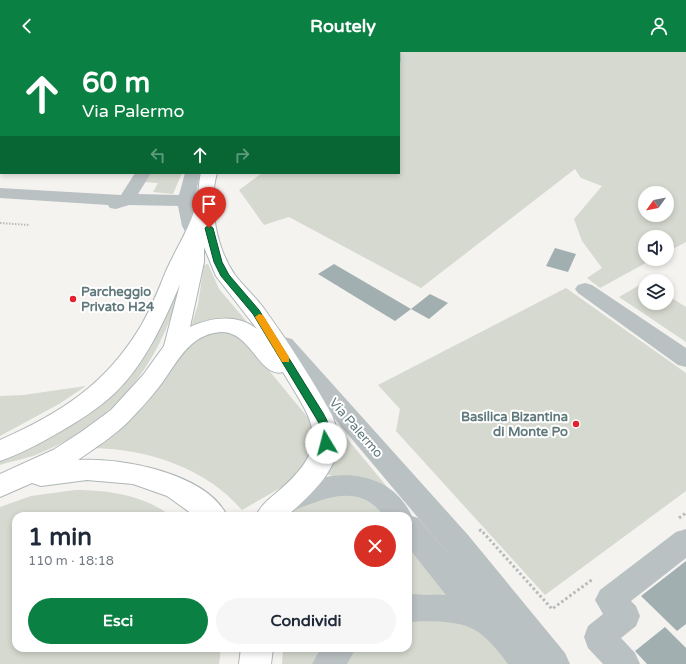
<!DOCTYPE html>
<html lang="it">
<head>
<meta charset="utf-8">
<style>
	body { margin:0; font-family:"Varela Round",sans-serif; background:#f6f6f7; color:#1f2937; height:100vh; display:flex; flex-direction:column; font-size:15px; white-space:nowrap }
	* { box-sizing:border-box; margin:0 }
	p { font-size:13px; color:#747a83 }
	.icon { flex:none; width:22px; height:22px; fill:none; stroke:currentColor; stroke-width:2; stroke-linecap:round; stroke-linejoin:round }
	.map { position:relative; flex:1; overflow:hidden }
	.sheet { position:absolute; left:12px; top:460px; width:400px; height:140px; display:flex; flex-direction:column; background:#fff; border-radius:12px; box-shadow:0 2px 6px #0003 }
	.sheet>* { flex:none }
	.banner { position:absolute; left:0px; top:0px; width:400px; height:122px; box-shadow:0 2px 6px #0003; background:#0b8043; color:#fff; overflow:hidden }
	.needle { width:26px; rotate:237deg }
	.fabs { position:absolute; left:638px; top:134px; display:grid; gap:8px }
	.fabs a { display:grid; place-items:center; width:36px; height:36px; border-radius:50%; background:#fff; box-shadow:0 2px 6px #0003; font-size:20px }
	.pin { position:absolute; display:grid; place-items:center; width:34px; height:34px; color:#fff; margin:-41px -17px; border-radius:50% 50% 50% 0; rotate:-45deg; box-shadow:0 0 4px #0007 }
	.pin .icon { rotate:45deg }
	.me { position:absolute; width:44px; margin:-22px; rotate:352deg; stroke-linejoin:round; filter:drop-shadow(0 0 3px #0008) }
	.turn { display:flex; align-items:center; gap:14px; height:84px; padding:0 16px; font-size:18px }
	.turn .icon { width:52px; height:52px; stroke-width:2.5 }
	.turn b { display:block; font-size:28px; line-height:34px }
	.lanes { display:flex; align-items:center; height:38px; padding:0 16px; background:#0003; justify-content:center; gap:20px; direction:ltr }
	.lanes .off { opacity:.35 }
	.round { display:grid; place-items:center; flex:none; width:42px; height:42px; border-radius:21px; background:#f6f6f7 }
	.summary { display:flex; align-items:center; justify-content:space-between; height:68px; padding:0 16px }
	h1 { font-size:24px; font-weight:700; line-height:30px }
	.button { display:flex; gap:8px; margin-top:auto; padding:8px 16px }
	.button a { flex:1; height:46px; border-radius:24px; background:#0b8043; color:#fff; font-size:16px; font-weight:700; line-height:46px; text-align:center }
	.button a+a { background:#f6f6f7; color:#1f2937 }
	header { display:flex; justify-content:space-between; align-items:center; height:52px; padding:0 16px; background:#0b8043; color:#fff; font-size:18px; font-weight:700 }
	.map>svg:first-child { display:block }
</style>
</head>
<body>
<header><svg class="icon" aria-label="back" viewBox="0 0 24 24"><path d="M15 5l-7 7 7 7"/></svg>Routely<svg class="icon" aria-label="person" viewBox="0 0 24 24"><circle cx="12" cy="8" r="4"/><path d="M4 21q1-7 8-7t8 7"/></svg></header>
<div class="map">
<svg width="686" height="612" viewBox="0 0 686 612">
	<rect width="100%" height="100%" fill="#f4f3f0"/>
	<path fill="#d6d9cf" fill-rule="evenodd" d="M393 0H686V190L667 200V185H645V207H653L600 236 587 226 602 216 582 189 574 167 602 134 581 126 575 117 421 236 289 165 264 173 239 138 262 121H399V1ZM645 141H667V163H645Z
		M146 121H182L173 142 153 140 158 131 141 130Z
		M208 212 219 237 248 271C227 266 211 267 191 275L198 252 204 213Z
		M645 230V251H667V243L686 255V290L619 245Z
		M177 236 180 237C159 314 113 372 38 402 26 407 12 409 0 413V406L66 372Z
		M566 236 686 321V439L545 543 396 379 400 357 378 333Z
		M223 280 236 284 248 293 314 373 316 397 289 431 242 458C206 416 148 397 93 396L138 359 157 337 185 297 196 288 208 282Z
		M86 334 59 352 0 384V344L23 343Z
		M330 366 393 442 326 422Z
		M75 438C108 438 144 443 171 464H16V596H221L219 612H0V455L31 444Z
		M339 441C363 446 370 447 388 464H285L296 454Z
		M408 489 453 545 424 542 408 544Z
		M436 564 485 580 514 612H342L357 596H408V569Z
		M283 596H323L313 612H282Z"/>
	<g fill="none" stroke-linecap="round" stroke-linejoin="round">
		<path fill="#b0c3c2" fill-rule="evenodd" d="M397 0H401V10L399 11V1H397Z"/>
	</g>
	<path fill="#a2afb0" d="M555 196 576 202 568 220 546 214Z
		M334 212 411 257 395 269 318 222Z
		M430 242 448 251 429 267 411 257Z
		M686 509V572L677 579 641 544Z
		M665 575 686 596V612H647L635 599Z"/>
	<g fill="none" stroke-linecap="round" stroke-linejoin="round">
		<g stroke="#aeb6b7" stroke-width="2">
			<path id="major" d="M259 0H272L259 1Z
				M201 121H217C208 152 216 196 235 223 244 235 256 245 265 258 289 291 312 327 332 363 336 373 339 383 338 394 334 423 308 445 287 464H256C261 452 273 444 283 435 333 390 312 369 283 320 260 327 251 279 221 280 188 282 176 313 159 335 150 347 139 358 129 369 114 384 95 396 78 408 120 405 207 421 227 464H195L167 444 133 432 87 428 41 434 32 431 0 445V422L53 398 81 380 111 358 143 323 164 294 180 232C164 270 145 312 115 341 98 357 77 370 58 381 39 392 20 402 0 409V388C59 362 105 333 139 277 150 259 158 239 166 219 176 197 189 177 196 154 199 144 198 132 201 121ZM204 195 216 224 257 277C237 262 212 265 190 275L204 210Z
				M241 596H273L271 612H239Z"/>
		</g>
		<path stroke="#b7bbbc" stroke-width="2" stroke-dasharray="1.5 1.5" stroke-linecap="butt" d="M0 171 29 173"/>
		<path stroke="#b7bbbc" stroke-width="3" stroke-dasharray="2.5 2.5" stroke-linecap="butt" d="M679 466 686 461
			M479 479 481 478 552 557 593 527"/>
		<path fill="#bac1c3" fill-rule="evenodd" d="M183 0H196L183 1Z
			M209 0H221V1H209Z
			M246 0H259L246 1Z
			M135 121H151L138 142 179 143 185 121H201C193 142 195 161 203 181L200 185 194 186 188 185 182 174 178 154 129 153 116 157 110 156 108 153 0 146V136L121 143Z
			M585 231 592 233 686 296V315L678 313 578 241 575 237 578 233Z
			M284 285 292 287 468 483 565 601 570 612H508C499 600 487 584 473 577 454 568 428 569 408 570V542L446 543 408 495V464H384C357 428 321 449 289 460L280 457 276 449C281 438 291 435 303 431 343 416 392 421 412 464L418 466 457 512 276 297 273 292 276 287Z
			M686 477V506L631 549 636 554 640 564 636 574 621 586 635 601 640 612H603L588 596 584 585 588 574 603 562 595 548 600 538 676 480Z
			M321 596H356L347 612H312Z"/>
		<use href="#major" fill="#fff" fill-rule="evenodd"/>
	</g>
	<path fill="#0b8043" stroke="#07532c" d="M209 173 213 176 222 210 229 223 259 258 323 361C328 370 335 383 330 394H323L320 373 316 366 253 262 221 224 214 210 205 176Z"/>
	<path fill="#f59e0b" d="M259 262 263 263 289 305V310H282L255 265Z"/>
	<g fill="#e2232f" stroke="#fff" stroke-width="1.5">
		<circle cx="73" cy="247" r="4"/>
		<circle cx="576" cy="372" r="4"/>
	</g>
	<g text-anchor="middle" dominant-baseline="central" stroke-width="4" stroke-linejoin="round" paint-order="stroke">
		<g font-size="13" font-weight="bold" fill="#5f787b" stroke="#fff" text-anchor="start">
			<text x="81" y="240">Parcheggio<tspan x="81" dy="15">Privato H24</tspan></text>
			<text x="568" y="365" text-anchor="end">Basilica Bizantina<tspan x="568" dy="15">di Monte Po</tspan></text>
		</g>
		<g font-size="13" fill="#5f787b" stroke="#fff">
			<text transform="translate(356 376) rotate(49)">Via Palermo</text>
		</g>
	</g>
</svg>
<div class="fabs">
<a><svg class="needle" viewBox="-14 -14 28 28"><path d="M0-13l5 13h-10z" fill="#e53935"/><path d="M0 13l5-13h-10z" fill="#747a83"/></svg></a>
<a><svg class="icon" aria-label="sound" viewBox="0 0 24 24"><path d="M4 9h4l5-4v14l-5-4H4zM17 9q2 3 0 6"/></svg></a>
<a><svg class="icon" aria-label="layers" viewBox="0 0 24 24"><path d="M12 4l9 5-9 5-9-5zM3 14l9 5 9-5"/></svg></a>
</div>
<div class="pin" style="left:209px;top:176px;background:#d93025"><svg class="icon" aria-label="arrive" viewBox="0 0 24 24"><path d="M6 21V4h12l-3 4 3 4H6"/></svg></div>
<svg class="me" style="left:326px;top:391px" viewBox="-20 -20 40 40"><circle r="19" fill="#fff"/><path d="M0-13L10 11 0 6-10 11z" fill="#0b8043"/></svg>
<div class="banner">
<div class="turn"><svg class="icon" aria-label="ahead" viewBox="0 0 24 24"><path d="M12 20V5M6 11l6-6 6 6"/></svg><div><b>60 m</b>Via Palermo</div></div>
<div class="lanes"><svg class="icon off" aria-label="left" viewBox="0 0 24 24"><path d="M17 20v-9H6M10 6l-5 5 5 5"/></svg><svg class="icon" aria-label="ahead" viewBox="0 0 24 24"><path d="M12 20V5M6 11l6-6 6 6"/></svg><svg class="icon off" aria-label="right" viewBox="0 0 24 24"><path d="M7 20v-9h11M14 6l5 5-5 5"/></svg></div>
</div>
<section class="sheet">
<div class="summary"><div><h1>1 min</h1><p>110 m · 18:18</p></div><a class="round" style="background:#d93025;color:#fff"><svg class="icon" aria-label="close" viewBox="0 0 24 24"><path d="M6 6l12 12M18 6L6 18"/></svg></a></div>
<div class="button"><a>Esci</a><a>Condividi</a></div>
</section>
</div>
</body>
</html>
